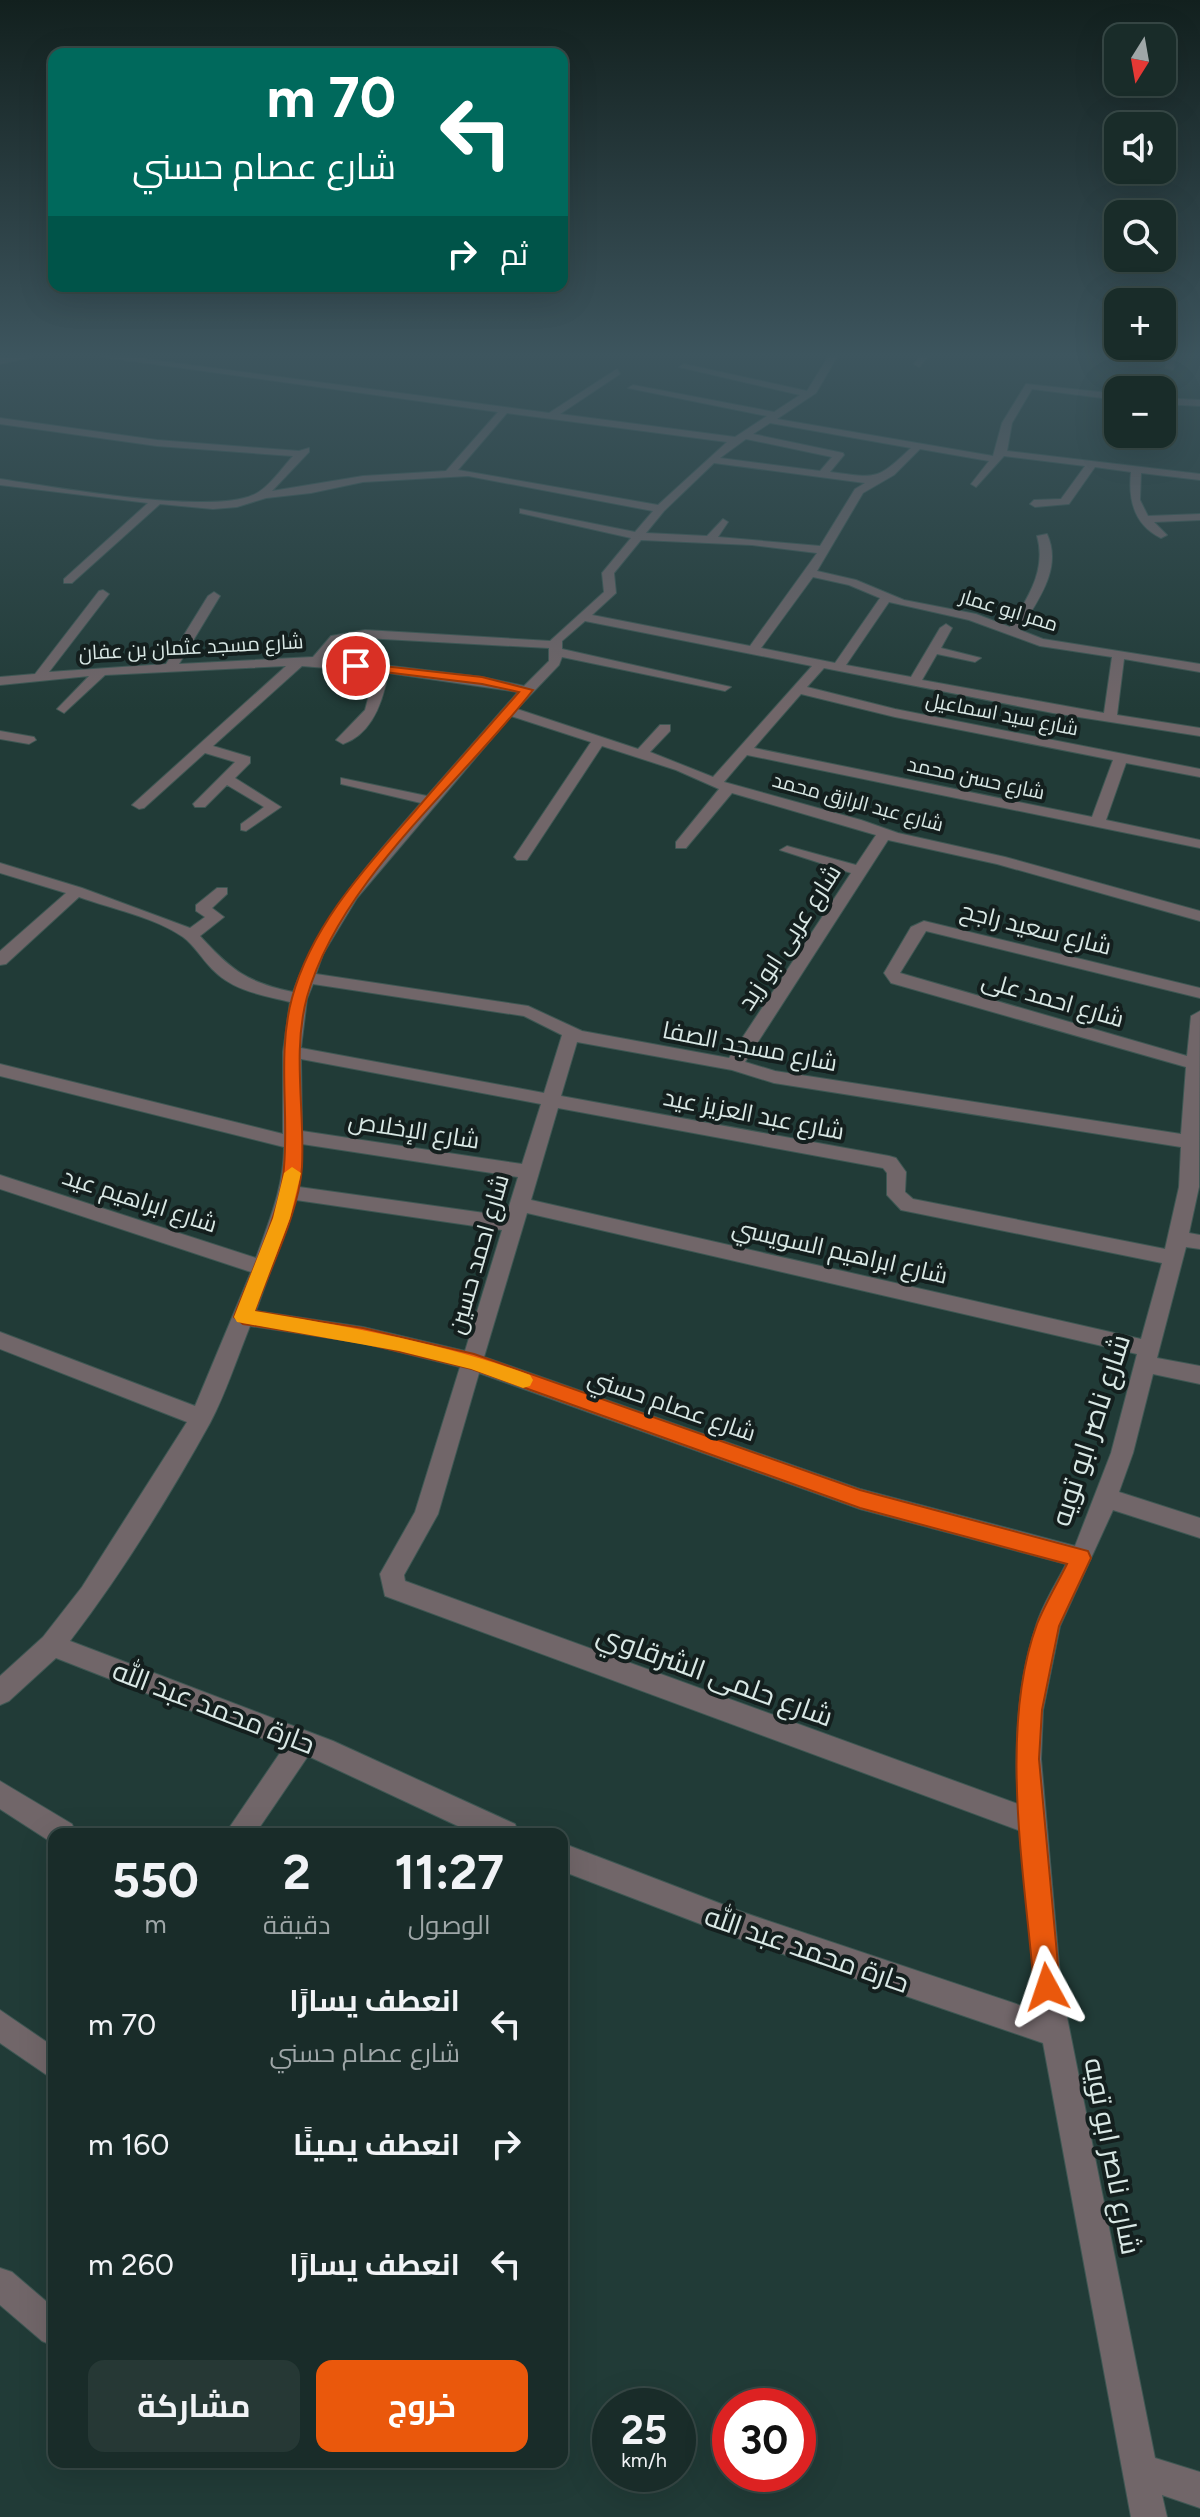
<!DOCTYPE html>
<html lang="ar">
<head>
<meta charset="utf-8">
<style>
	body { margin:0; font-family:Figtree,Cairo,sans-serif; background:#263835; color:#f1f3f6; direction:rtl; height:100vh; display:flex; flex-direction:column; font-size:30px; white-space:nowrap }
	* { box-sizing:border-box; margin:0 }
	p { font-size:26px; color:#9fa7a8 }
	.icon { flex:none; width:44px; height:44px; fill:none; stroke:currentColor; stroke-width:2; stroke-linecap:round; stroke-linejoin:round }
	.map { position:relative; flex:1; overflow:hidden; direction:ltr }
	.sheet { position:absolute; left:48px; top:1828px; width:520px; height:640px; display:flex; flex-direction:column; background:#192c29; border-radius:16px; box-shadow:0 8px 32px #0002,0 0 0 2px #374846; direction:rtl }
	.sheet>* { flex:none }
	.banner { position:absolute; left:48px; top:48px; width:520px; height:244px; border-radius:16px; box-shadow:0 8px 32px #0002,0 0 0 2px #374846; direction:rtl; background:#00695c; color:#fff; overflow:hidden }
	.needle { width:52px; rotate:191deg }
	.tools { position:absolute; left:1104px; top:24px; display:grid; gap:16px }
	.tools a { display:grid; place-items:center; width:72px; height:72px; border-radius:16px; background:#192c29; box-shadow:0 8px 32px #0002,0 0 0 2px #374846; font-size:40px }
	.speed { position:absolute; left:592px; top:2388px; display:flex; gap:16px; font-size:40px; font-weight:700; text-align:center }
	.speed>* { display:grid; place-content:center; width:104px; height:104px; border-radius:50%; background:#192c29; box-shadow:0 8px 32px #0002,0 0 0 2px #374846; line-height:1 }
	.speed small { font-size:20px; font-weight:400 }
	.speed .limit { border:12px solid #d22; background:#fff; color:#111 }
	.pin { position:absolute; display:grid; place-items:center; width:68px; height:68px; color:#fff; margin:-34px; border:4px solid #fff; border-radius:50%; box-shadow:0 2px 8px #0007 }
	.me { position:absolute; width:88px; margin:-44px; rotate:355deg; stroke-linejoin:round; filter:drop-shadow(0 0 6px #0008) }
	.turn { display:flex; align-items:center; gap:28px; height:168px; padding:0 40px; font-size:36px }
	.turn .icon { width:104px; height:104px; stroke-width:2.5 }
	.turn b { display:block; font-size:56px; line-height:68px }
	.then { display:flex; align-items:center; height:76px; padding:0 40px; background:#0003; gap:16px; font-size:30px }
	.eta { display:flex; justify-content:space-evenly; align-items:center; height:136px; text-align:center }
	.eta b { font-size:48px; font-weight:700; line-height:56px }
	.action { display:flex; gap:16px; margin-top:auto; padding:16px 40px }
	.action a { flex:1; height:92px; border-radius:16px; background:#ea580c; color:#fff; font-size:32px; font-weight:700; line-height:92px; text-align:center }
	.action a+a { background:#263835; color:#f1f3f6 }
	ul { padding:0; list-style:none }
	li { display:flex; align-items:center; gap:24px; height:120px; padding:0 40px }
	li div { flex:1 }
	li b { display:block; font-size:30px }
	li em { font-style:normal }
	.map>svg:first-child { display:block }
</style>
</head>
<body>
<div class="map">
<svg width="1200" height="2517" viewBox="0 0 1200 2517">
	<rect width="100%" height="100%" fill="#213b37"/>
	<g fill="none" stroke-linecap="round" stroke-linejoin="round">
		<g stroke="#3e5753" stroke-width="2">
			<path id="street" d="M32 357 0 364V358Z
				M103 357H130L549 413 617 369 620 374 560 414 735 437 767 416 628 388 633 385 774 412 800 395 679 367 684 364 807 391 828 357H837L816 393 777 419 993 456 1002 423 1026 384 1118 394V400L1032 389 1012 423 1007 451 1200 474V480L1141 473 1140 500 1148 516 1200 514V520L1154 522 1167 535 1161 538C1134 525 1128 500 1131 472L1095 467 1069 504 1035 507 1030 504 1034 500 1061 499 1085 466 1004 456 976 487 971 484 989 461 920 449 894 475 863 493 817 571 856 580 904 600 976 614 1010 627C1027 598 1047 571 1037 536L1047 534C1063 569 1037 601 1020 630L1043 639 1200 664V672L1124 659 1117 715 1200 728V736L1053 713 824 668 807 687 895 709 1200 769V777L1126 763 1106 820 1200 840V848L747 755 724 782 861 820 898 833 1005 857 1200 911V921L997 864 888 840 745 1062 775 1071 1181 1134 1186 1067 891 983 884 973 911 927 924 921 1200 988V998L926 931 900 973 1187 1056 1191 1016 1200 1011 1199 1187 1189 1233 1200 1235V1249L1186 1247 1157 1358 1200 1366V1384L1153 1374 1133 1453 1119 1492 1200 1518V1538L1113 1510 1060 1626 1043 1710 1041 1759 1061 1987 1155 2458 1200 2472V2508L1162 2495 1167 2517H1131L1043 2043 745 1941 562 1871V1843L745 1913 1037 2011 1021 1831 385 1596 380 1574 415 1512 460 1367 363 1343 250 1326C237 1358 226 1393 210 1423 169 1497 122 1573 70 1641L333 1741 515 1824 519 1834H475L308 1756 255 1834H225L284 1747 56 1658 9 1701 0 1705V1676L43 1637 82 1587 187 1422 0 1349V1332L195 1406 251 1272 0 1189V1175L256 1258C269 1221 284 1187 284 1147L0 1076V1064L283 1134V1052L290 1002C262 995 233 991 212 969 202 959 194 945 183 937 154 917 112 909 79 897L6 964 0 965V951L66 893 0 873V863L82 888 190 928 205 917 196 911V905L217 888H227V894L212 908 224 917 200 936C232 971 247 982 293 992 320 918 369 862 421 803L341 784V778L427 796 518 692 388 673C383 702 372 734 343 744L336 740 365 710 375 672 302 666 213 746 250 757V763L235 778 281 807 246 831 241 830V824L264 807 227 785 205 807H195L193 804 235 762 205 753 144 808 139 809 132 805 286 666 105 675 64 713 57 709 89 676 0 685V677L35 674 99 591 103 590 109 594 49 672 166 664 208 596 214 592 220 596 179 664 313 657 331 636 365 630 550 641 604 592 602 573 631 538 520 513V509L635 532 653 511 468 476 363 482 311 493 266 498 237 507 213 509 160 504 72 583H64V579L148 503 0 485V479C54 487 209 515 253 495 268 489 282 468 293 456L157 446 0 424V418L157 440 299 451 309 448V452L272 491 363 476 446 471 498 412ZM507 413 727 442 658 505 458 470ZM770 423 911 448C876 481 877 478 830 472L844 455 843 453 753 434ZM746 439 832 457 820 471 720 458ZM714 463 865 483 855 489 820 546 718 537 728 522 723 519 707 536 646 533 664 511ZM641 540 752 545 817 553 750 646 592 615 616 593 614 573ZM813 577 849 585 880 598 835 663 761 648ZM889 602 969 620 1040 646 1112 657 1104 713 922 680 937 654 975 662 981 658 941 648 952 628 946 624 940 628 911 677 846 665ZM585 621 812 666 713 777 650 752 670 731V725H660L638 749 517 709 559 665 562 657 725 691 731 687 562 649V641ZM365 638 549 648V661L524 686 482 677 326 658 339 642ZM801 694 895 717 1113 760 1092 817 754 748ZM511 716 591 742 514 857 517 860H527L602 746 676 770 719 789 676 842V848H686L732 793 876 835 856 865 787 846 780 850 851 873 729 1058 582 1031 528 1006 316 974 323 954 357 898ZM313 984 524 1016 562 1035 544 1093 301 1048 307 999ZM577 1042 732 1070 774 1083 1181 1147 1179 1187 1165 1249 913 1199 905 1192 906 1172 896 1158 889 1156 561 1096ZM301 1059 541 1104 522 1164 302 1131ZM558 1108 883 1168 887 1173V1195L901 1210 1162 1263 1141 1339 531 1200ZM302 1144 518 1177 506 1216 299 1187ZM296 1200 502 1230 465 1351 363 1327 256 1311ZM527 1213 1137 1354 1111 1453 1075 1546 860 1489 484 1357ZM479 1373 860 1509 1066 1564C1056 1584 1042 1605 1036 1626 1017 1684 1014 1744 1018 1804L405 1581 404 1575 438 1514Z
				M919 357H928L919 367 914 364Z
				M1167 357H1176L1173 370 1165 368Z
				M1162 398 1200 400V406L1162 404Z
				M0 731 34 737 36 740 29 744 0 739Z
				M0 1781 72 1824 76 1834H54V1844L0 1809Z
				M0 2010 54 2047V2080L0 2043Z
				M0 2268 12 2272 54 2308V2346L42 2341 0 2305Z"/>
		</g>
		<use href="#street" fill="#716669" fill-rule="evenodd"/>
	</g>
	<linearGradient id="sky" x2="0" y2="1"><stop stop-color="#12201e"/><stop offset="0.5" stop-color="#3d555e"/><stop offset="1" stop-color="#3d555e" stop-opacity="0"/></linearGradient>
	<rect width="1200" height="710" fill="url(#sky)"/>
	<path fill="#ea580c" stroke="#983908" stroke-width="2" d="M356 663 482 677 533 690C460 784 340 880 307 997 292 1052 305 1111 302 1167 299 1213 270 1268 255 1311L363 1328 474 1354 860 1490 1088 1551 1091 1558 1059 1626 1042 1710 1039 1759 1060 1987 1056 1997 1047 2000 1037 1997 1034 1987C1025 1876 998 1730 1037 1624 1045 1604 1057 1584 1067 1564L860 1508 472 1369 363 1343 243 1324 234 1317C250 1274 281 1212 284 1167 289 1111 277 1053 292 998 312 924 366 867 415 811 449 771 484 732 519 692L482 684 352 668V664Z"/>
	<path fill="#f59e0b" d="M292 1167 301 1173 290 1218 255 1311C349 1327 440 1342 530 1375L533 1380 530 1386 523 1388 471 1369 399 1351 237 1322 234 1317 273 1218 284 1173Z"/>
	<g text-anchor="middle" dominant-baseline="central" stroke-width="8" stroke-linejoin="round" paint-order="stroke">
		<g font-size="20" fill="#d9e8e5" stroke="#141f1e">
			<text transform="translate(1009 610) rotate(17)">ممر ابو عمار</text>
			<text transform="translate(191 647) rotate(-3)">شارع مسجد عثمان بن عفان</text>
			<text transform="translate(1002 714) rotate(11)">شارع سيد اسماعيل</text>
			<text transform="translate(976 778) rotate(12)">شارع حسن محمد</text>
			<text transform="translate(858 802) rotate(15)">شارع عبد الرازق محمد</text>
		</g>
		<g font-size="24" fill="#d9e8e5" stroke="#141f1e">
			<text transform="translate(1036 928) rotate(14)">شارع سعيد راجح</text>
			<text transform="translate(789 937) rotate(-57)">شارع عربى ابو زيد</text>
			<text transform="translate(1053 999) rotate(16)">شارع احمد على</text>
			<text transform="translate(750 1046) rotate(11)">شارع مسجد الصفا</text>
			<text transform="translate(754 1114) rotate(11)">شارع عبد العزيز عيد</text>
			<text transform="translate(414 1130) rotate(9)">شارع الإخلاص</text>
			<text transform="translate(140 1200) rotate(18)">شارع ابراهيم عيد</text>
			<text transform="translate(840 1251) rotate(13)">شارع ابراهيم السويسي</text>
			<text transform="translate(478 1254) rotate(-74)">شارع احمد حسين</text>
			<text transform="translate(672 1405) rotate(19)">شارع عصام حسني</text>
		</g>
		<g font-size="28" fill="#d9e8e5" stroke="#141f1e">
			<text transform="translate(1090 1430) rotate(-72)">شارع ناصر ابو تويه</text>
			<text transform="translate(715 1675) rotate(20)">شارع حلمى الشرقاوي</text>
			<text transform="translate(214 1707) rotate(21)">حارة محمد عبد الله</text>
			<text transform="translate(807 1949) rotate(19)">حارة محمد عبد الله</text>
			<text transform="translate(1113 2156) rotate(79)">شارع ناصر ابو تويه</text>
		</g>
	</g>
</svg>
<div class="tools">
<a><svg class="needle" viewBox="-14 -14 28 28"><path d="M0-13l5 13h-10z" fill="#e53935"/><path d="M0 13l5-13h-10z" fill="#9fa7a8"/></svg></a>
<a><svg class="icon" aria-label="sound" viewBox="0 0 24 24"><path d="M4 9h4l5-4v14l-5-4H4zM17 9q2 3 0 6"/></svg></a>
<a><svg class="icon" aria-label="search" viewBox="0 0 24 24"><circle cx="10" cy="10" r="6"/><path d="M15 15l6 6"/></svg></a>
<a>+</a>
<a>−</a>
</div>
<div class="speed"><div>25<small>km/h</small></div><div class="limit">30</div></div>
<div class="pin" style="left:356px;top:666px;background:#d93025"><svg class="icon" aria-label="arrive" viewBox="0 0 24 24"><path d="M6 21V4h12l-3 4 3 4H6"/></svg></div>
<svg class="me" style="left:1047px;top:1987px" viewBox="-20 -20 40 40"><path d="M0-17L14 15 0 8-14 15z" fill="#ea580c" stroke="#fff" stroke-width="4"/></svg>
<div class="banner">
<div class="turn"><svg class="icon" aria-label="left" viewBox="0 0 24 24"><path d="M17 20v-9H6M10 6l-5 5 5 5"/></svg><div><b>70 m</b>شارع عصام حسني</div></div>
<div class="then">ثم<svg class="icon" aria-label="right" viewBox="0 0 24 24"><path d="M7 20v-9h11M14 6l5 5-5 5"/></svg></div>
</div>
<section class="sheet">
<div class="eta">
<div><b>11:27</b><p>الوصول</p></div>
<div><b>2</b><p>دقيقة</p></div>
<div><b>550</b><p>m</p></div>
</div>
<ul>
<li><svg class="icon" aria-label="left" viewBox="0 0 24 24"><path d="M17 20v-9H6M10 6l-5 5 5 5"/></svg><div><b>انعطف يسارًا</b><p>شارع عصام حسني</p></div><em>70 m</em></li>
<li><svg class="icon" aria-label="right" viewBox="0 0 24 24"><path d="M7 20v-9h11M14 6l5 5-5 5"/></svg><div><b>انعطف يمينًا</b></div><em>160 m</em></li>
<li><svg class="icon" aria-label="left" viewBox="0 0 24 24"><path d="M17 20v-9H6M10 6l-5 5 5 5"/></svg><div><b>انعطف يسارًا</b></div><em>260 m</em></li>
</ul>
<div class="action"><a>خروج</a><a>مشاركة</a></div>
</section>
</div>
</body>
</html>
